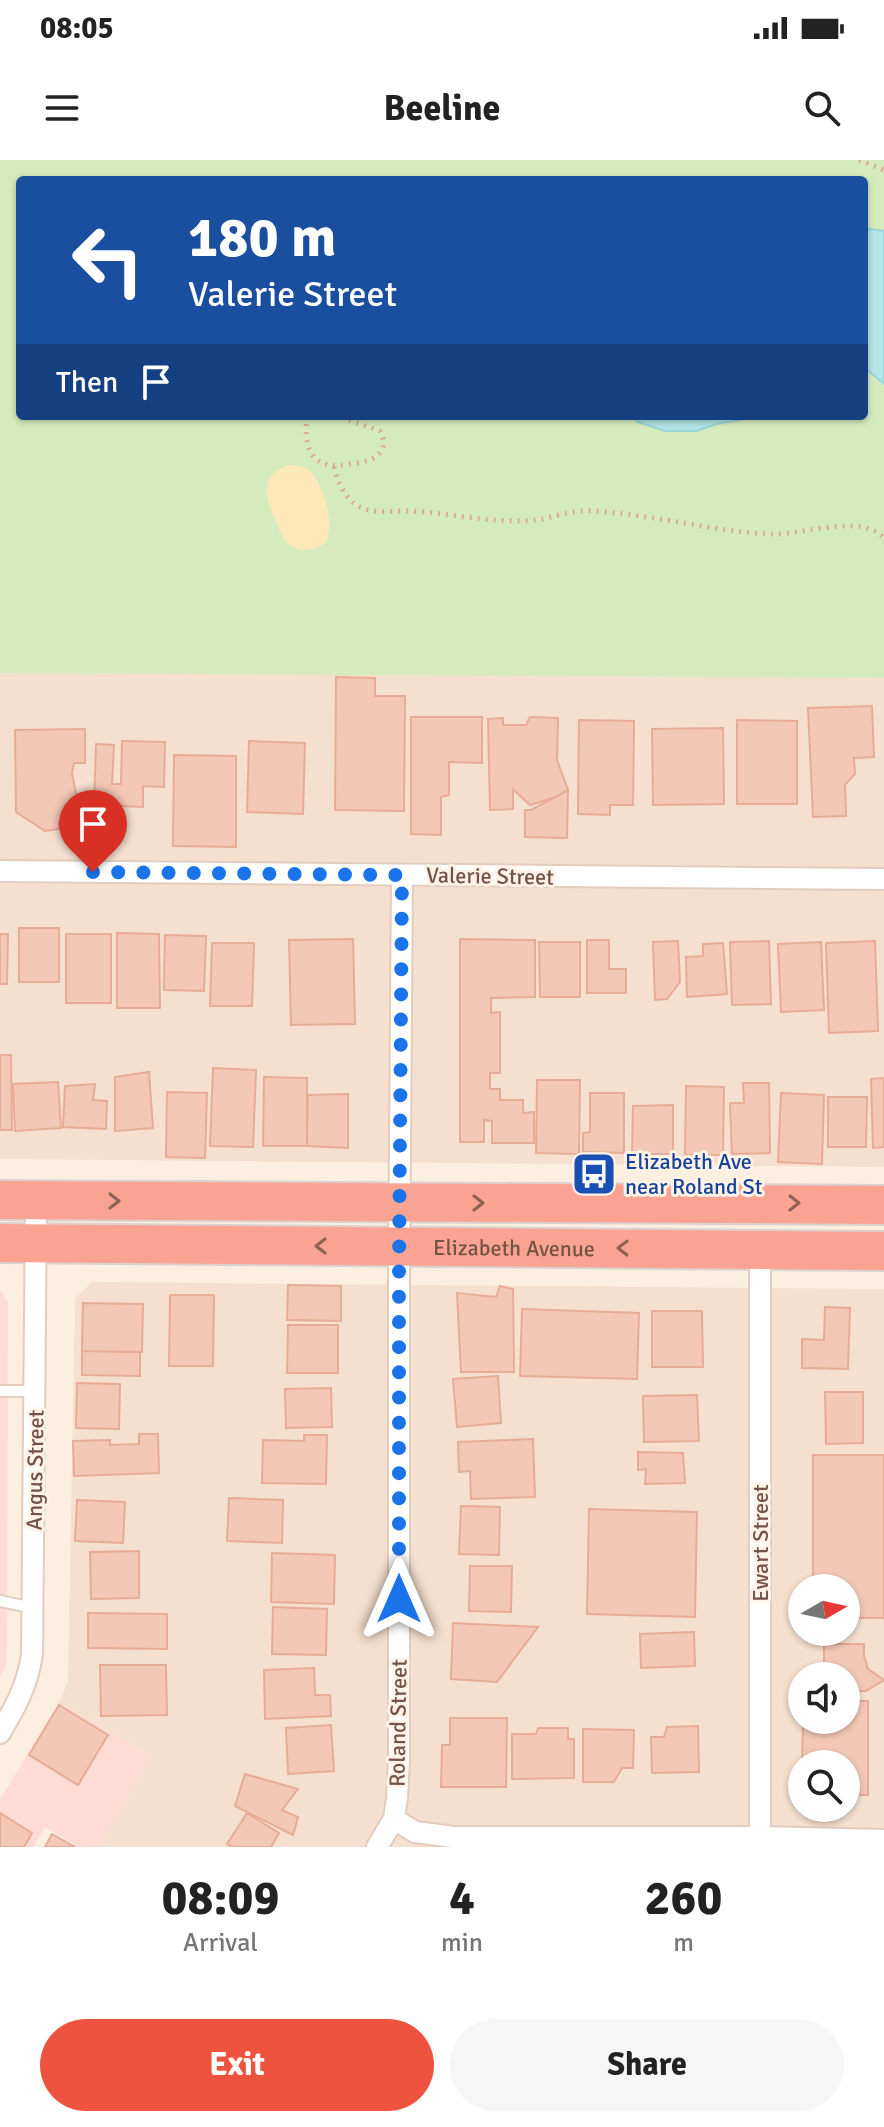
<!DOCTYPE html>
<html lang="en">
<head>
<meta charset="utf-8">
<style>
	body { margin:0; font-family:Signika,sans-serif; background:#f6f6f6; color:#222; height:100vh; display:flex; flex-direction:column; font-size:30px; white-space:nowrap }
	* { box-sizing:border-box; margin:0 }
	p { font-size:26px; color:#767676 }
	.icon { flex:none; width:44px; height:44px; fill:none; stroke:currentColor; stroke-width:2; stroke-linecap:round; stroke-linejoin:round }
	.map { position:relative; height:1687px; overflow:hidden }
	.side { display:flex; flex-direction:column; background:#fff; flex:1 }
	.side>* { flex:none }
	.banner { position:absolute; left:16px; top:16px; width:852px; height:244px; border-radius:8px; box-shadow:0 2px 6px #0004; background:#1a4fa0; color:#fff; overflow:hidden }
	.needle { width:52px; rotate:81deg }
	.controls { position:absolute; left:788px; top:1414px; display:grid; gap:16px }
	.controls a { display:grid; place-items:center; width:72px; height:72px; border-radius:50%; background:#fff; box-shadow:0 2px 6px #0004; font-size:40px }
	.pin { position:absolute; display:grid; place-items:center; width:68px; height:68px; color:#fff; margin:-82px -34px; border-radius:50% 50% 50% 0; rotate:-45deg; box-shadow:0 0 8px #0007 }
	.pin .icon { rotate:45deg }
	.me { position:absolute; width:88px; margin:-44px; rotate:0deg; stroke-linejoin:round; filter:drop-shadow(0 0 6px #0008) }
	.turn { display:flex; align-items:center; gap:28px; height:168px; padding:0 40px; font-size:36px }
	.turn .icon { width:104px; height:104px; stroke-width:2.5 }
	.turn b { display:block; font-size:56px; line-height:68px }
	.then { display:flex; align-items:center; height:76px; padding:0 40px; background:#0003; gap:16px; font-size:30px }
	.eta { display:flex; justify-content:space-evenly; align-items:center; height:136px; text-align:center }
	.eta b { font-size:48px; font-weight:700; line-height:56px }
	.primary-button { display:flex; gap:16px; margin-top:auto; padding:16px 40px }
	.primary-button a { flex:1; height:92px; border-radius:48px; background:#ed533e; color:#fff; font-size:32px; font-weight:700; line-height:92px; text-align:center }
	.primary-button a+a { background:#f6f6f6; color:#222 }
	.status { display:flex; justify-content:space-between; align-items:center; height:56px; padding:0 40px; background:#fff; direction:ltr }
	.status svg { height:22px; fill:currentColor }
	header { display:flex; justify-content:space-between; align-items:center; height:104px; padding:0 40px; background:#fff; font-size:36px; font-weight:700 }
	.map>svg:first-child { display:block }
</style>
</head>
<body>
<div class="status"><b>08:05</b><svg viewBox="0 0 49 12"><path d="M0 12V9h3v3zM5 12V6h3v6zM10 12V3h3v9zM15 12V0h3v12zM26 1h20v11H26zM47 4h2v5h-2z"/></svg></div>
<header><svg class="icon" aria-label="menu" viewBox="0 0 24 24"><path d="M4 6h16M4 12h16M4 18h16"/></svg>Beeline<svg class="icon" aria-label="search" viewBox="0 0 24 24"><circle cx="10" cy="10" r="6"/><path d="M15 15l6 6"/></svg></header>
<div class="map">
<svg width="884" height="1687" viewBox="0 0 884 1687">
	<rect width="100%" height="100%" fill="#fdefe0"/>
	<path fill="#f5dfce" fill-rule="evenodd" d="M0 513 884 518V1007L0 999Z
		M92 1122 884 1129V1687H98L151 1596 59 1542 68 1522 75 1138ZM802 1428H846V1472H802ZM802 1516H846V1560H802ZM802 1604H846V1648H802Z"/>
	<path fill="#fedbd3" d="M0 1129 8 1142 7 1503 0 1517Z
		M59 1542 151 1596 98 1687H78L45 1667 33 1687H0V1640Z"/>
	<path fill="#d5ebbe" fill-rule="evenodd" d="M0 0H884V518L0 513ZM20 20H864V256H20Z"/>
	<path fill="#ffe8b8" d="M293 305C299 306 305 307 310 311 323 324 339 372 322 385 315 390 301 392 293 387 284 383 280 371 276 362 265 338 258 311 293 305Z"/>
	<path fill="#b4e5e7" stroke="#99d6d9" stroke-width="2" d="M864 68 884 71V224L864 207Z
		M632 256H761L717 264 696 271H665L638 262Z"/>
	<path fill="#f4c8b6" stroke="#e7ac96" stroke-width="2" d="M336 517 375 518V536H405L404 651 335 650Z
		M872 546 874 597 854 598 855 614 845 625 846 656 813 657 808 548Z
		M411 557H482V603L449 602V635L441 637V675L411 674Z
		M530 557 558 558 557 600 568 630 556 637 530 645 513 629V649L490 650 488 559 503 558V565H526Z
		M579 560 634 561 633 645H610V655L578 654Z
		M737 560 797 561V644H737Z
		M723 568 724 644 653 645 652 569Z
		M85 569V603H74L72 613 76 634 86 637 82 650 73 647 59 662V669L45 671 16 652 15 570Z
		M122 581 165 582 164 627 143 626V647L94 645 96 584 114 585 112 624H121Z
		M249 581 305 583 303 654 247 652Z
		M174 595 236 596V687L173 686Z
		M568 630 567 678 525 677V650H531Z
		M19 768H59V822H19Z
		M117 773 159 774 160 848H117Z
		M0 774H8L7 824H0Z
		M66 774H111V843H66Z
		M165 775 206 776 204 831 164 830Z
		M353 779 355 864 291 865 289 780Z
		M460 779 535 780V837L491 838V853L500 852V913H490V929H500V940H523V953L534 952V983H492V961L484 960V982H460Z
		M587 780H609V809H626V833H587Z
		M678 781 680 822 667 839 655 840 653 782Z
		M769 781 771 844 732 845 730 782Z
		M875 781 878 871 829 873 826 783Z
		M539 782H580V837H540Z
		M821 782 824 850 781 852 778 784Z
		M212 783H254L252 846H210Z
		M723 783 727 834 687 837 686 797 703 796V784Z
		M0 895H11L12 970H0Z
		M213 908 256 910 253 987 210 986Z
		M149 912 153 968 115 971V917Z
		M264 917 307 918V986H263Z
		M884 918V987L873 988 871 919Z
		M537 920H580L579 994 536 993Z
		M58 922 61 968 15 971 13 924Z
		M743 923H769L770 993 732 994 730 943H744Z
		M95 924 93 940 107 941 106 969 63 967 65 926Z
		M686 926 724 927 723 995H685Z
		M167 932 207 933 205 998 166 997Z
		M590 933H624V993L583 992V973L590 972Z
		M781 933 824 935 822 1004 778 1002Z
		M348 934V988L307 986 308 935Z
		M828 937H867L866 987H828Z
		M673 945V994H632L633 946Z
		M288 1125 341 1126V1161L287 1160Z
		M500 1126 513 1129 514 1212H461L457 1133 496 1137Z
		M170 1135H214L213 1206H169Z
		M83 1143 143 1144 142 1192 82 1191Z
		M825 1147 850 1148 848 1209 802 1208V1179L824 1180Z
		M522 1149 639 1153 637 1219 520 1216Z
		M652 1151H702L703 1207H652Z
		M288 1165H338V1213H287Z
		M82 1191 140 1192V1216L82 1215Z
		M498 1216 501 1263 457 1267 453 1219Z
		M77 1223 120 1224 119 1269 76 1268Z
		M331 1228 332 1267 286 1268 285 1229Z
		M825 1232H863V1283L826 1284Z
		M697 1235 699 1281 644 1282 643 1236Z
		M139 1274H158L159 1313 74 1316 73 1281 110 1280V1285L139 1284Z
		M304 1275H327L326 1324 262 1323 263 1280 304 1281Z
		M533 1279 535 1337 471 1339 470 1311 459 1312 458 1282Z
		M638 1292 683 1293 685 1323 645 1324 646 1309 638 1310Z
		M813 1295H884V1458H846V1428H813Z
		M229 1338 283 1340 282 1383 227 1381Z
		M77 1340 125 1342 123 1383 75 1381Z
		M461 1346 500 1347 499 1395 459 1394Z
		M589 1349 697 1352 695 1457 587 1454Z
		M139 1391V1438L91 1439 90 1392Z
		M272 1393 335 1395 334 1444 271 1442Z
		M470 1406H512L511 1452 469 1451Z
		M273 1447 327 1449 326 1495 272 1494Z
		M88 1453 167 1454V1489L88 1488Z
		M453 1463 538 1467 497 1522 451 1519Z
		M694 1472 695 1506 641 1508 640 1474Z
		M824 1484H864V1496L868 1509 884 1520 866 1531H846V1516H824Z
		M100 1505H166L167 1555 101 1556Z
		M314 1508 315 1535H330L331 1556 265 1559 264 1510Z
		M846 1541H868V1635H846V1604H802L803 1565 820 1566V1560H846Z
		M59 1545 108 1575 78 1625 29 1595Z
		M450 1558H507L506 1627H441L442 1585H450Z
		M331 1565 334 1611 288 1614 286 1568Z
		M698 1566 699 1612 652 1613 651 1577H664L667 1567Z
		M538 1568H568V1579H574V1618L512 1619V1574H536Z
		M583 1569 634 1570 633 1608H622L614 1622H583Z
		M245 1614 298 1629 282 1650 298 1657 293 1675 235 1646Z
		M0 1653 32 1673 24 1687H0Z
		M247 1653 279 1673 271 1687H233L227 1684Z
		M52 1674 75 1687H45Z"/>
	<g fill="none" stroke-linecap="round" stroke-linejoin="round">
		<g stroke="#e3ccbe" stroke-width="14">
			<path id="lane" d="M0 1231H36
				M0 1441 33 1448"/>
		</g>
		<g stroke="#e3ccbe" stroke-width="24">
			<path id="street" d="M0 711 884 719
				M760 1090V1677
				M0 1573C16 1546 27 1526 32 1495L36 1041
				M394 1659 415 1672 454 1677H760L884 1680
				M377 1687 394 1659 397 1638 399 1599V1120L402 715"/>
		</g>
		<g stroke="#dbd2cf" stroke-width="42">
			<g id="highway">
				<path d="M0 1040 884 1045"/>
				<path id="s1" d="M0 1083 884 1091"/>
			</g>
		</g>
		<path stroke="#d8ab9a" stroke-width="5" stroke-dasharray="2 6" stroke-linecap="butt" d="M859 0 884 10
			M307 256C303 289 312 312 350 304 359 303 372 301 379 294 386 287 384 279 380 271L338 256
			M334 307C336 320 347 342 360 347 377 355 397 350 414 351 455 354 495 364 536 360 552 358 568 351 584 351 594 350 605 352 615 353 667 358 719 372 772 374 803 375 861 353 884 378"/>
		<use href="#lane" stroke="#fff" stroke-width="10"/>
		<use href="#street" stroke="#fff" stroke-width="20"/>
		<use href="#highway" stroke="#fba393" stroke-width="38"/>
	</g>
	<defs><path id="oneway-chevron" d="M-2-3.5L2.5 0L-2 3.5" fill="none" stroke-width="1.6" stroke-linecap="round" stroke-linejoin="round" transform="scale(2)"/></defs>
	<g stroke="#906255">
		<use href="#oneway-chevron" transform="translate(114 1041)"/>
		<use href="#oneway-chevron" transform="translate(478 1043)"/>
		<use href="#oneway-chevron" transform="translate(794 1043) rotate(1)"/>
		<use href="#oneway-chevron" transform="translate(321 1086) rotate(-180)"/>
		<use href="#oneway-chevron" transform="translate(623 1088) rotate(-179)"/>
	</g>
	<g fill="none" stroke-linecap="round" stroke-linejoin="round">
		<path stroke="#1a73e8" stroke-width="14" stroke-dasharray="0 25.2" d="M93 712 402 715 399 1114V1439"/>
	</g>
	<defs>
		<g id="bus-square" transform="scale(2.3)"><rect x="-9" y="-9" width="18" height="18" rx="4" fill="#1a4fb4" stroke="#fff3e7"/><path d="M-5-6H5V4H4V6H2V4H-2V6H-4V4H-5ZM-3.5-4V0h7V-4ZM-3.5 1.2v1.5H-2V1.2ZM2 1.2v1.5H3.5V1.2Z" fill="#fff"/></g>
	</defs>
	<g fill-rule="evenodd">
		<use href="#bus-square" x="594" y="1014"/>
	</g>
	<g text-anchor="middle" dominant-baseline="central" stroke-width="6" stroke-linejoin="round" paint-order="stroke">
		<g font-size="22" fill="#755246" stroke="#fff3e7">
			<text transform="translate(490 716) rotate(1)">Valerie Street</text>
			<text stroke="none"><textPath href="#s1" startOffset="514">Elizabeth Avenue</textPath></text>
			<text transform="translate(35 1310) rotate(-89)">Angus Street</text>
			<text transform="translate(760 1383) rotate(-90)">Ewart Street</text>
			<text transform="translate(398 1563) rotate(-89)">Roland Street</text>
		</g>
		<g font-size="22" fill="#164399" stroke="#fff3e7" text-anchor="start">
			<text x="625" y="1001">Elizabeth Ave<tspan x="625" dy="25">near Roland St</tspan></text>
		</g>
	</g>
</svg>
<div class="controls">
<a><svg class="needle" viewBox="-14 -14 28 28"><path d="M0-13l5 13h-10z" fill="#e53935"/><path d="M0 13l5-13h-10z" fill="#767676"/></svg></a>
<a><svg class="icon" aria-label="sound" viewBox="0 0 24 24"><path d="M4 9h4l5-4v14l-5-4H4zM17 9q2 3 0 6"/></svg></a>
<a><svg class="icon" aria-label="search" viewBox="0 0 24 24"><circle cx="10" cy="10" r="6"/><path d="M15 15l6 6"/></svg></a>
</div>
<div class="pin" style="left:93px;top:712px;background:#d93025"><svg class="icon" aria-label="arrive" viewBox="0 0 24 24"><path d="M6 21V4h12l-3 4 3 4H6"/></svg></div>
<svg class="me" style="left:399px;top:1439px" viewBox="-20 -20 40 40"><path d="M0-17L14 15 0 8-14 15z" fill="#1a73e8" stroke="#fff" stroke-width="4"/></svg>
<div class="banner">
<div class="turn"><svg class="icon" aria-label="left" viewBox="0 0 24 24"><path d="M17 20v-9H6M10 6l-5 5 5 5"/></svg><div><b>180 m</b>Valerie Street</div></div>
<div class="then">Then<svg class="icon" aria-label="arrive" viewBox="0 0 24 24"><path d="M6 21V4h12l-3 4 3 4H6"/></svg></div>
</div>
</div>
<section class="side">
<div class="eta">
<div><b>08:09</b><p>Arrival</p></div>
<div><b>4</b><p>min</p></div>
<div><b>260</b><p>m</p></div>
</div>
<div class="primary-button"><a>Exit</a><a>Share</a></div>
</section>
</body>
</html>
